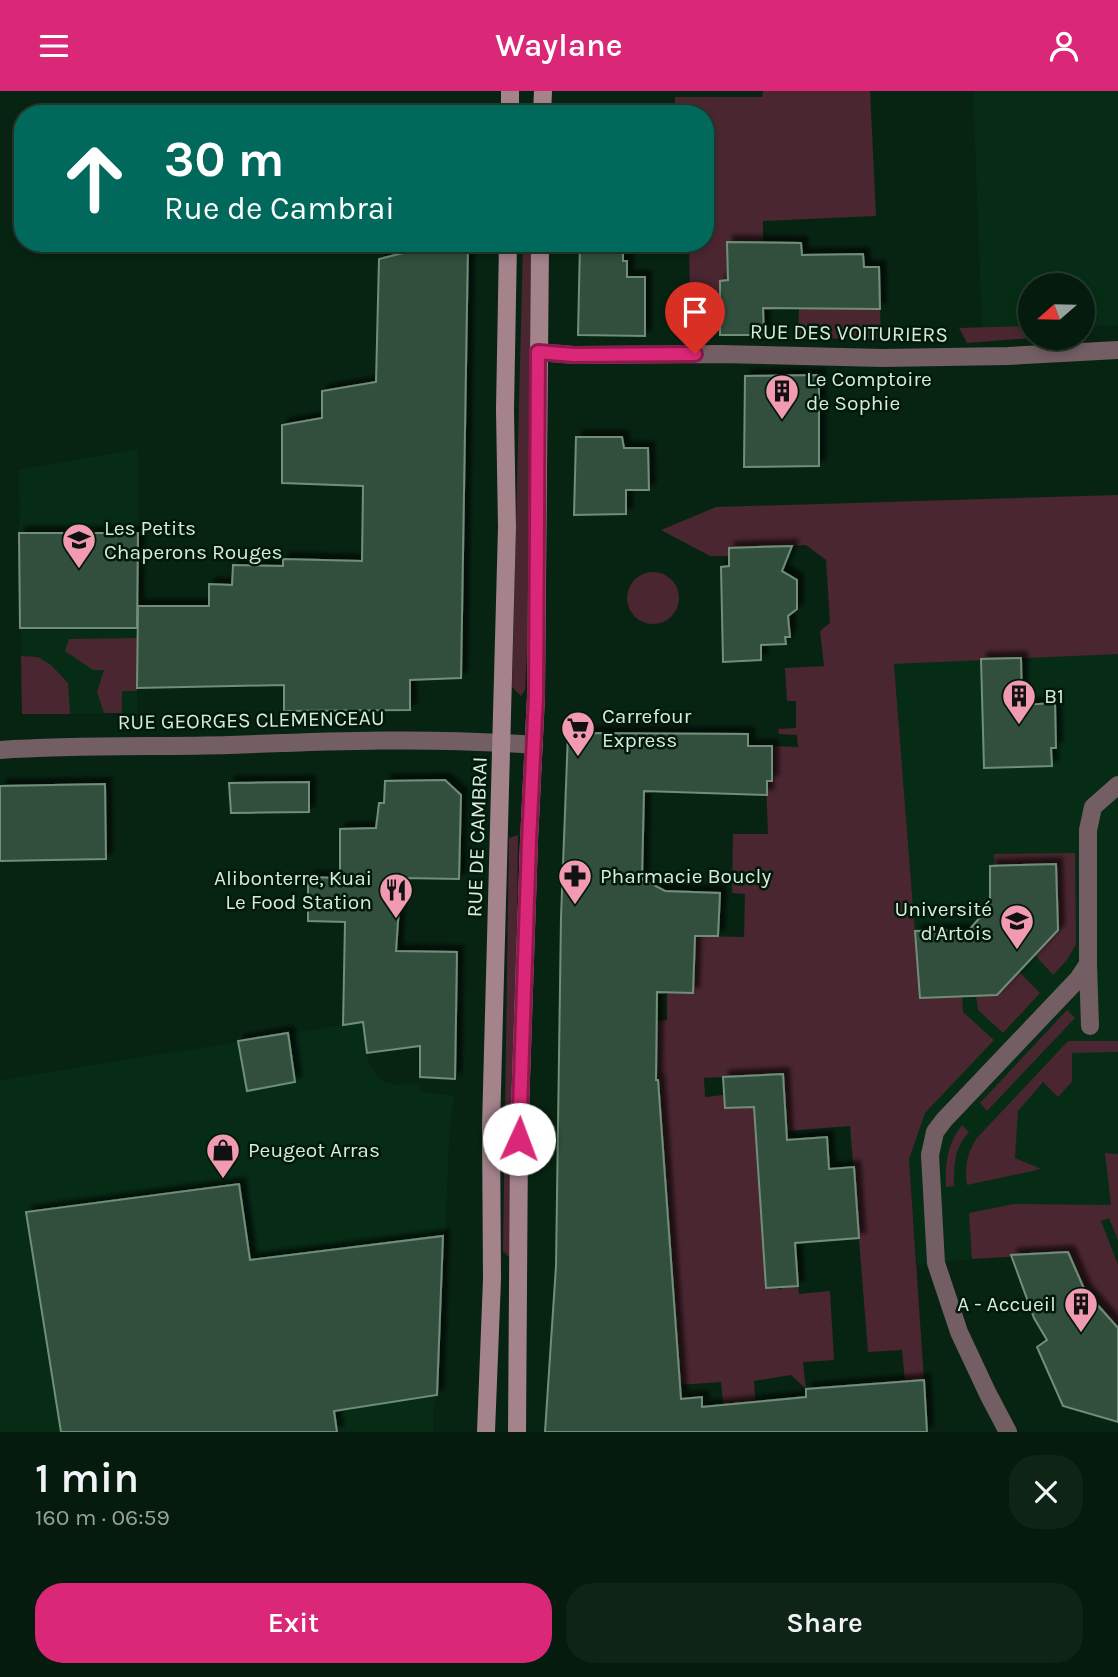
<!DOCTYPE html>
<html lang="en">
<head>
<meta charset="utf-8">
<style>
	body { margin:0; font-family:Karla,sans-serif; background:#0e2417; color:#f1f3f6; height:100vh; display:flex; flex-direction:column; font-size:26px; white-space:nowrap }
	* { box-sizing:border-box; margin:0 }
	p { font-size:23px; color:#97a19e }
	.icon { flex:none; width:38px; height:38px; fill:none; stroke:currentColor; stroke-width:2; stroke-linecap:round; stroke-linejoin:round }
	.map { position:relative; height:1341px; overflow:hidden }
	.details { display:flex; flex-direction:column; background:#051b0e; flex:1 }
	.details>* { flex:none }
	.hud { position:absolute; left:14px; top:14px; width:700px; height:147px; border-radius:28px; box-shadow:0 4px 10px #0003,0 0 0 2px #26392e; background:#00695c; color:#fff; overflow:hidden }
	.needle { width:46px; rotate:250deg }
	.tools { position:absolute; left:1018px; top:182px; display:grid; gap:14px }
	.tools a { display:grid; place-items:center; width:77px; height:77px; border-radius:50%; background:#051b0e; box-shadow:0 4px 10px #0003,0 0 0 2px #26392e; font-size:35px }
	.pin { position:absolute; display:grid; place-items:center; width:60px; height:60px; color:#fff; margin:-72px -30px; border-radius:50% 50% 50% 0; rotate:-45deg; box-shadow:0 0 7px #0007 }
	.pin .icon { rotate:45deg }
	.me { position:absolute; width:77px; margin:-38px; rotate:2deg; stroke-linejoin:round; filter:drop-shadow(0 0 5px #0008) }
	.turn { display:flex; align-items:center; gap:24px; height:147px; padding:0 35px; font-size:32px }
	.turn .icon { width:91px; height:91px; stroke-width:2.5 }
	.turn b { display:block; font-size:49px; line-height:60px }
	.round { display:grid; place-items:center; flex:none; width:74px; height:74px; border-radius:28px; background:#0e2417 }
	.headline { display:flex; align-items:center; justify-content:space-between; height:119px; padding:0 35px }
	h1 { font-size:42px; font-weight:600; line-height:52px }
	.action { display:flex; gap:14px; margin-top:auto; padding:14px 35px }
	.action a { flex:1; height:80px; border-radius:28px; background:#db2777; color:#fff; font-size:28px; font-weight:600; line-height:80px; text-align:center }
	.action a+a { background:#0e2417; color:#f1f3f6 }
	header { display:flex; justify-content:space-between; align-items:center; height:91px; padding:0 35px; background:#db2777; color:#fff; font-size:32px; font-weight:600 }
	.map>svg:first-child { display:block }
</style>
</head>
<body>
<header><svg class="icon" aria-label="menu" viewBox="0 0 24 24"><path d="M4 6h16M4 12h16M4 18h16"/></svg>Waylane<svg class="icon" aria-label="person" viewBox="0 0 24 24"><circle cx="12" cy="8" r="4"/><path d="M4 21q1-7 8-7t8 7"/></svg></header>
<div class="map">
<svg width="1118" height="1341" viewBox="0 0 1118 1341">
	<defs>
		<filter id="shadow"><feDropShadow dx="6" dy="-6" stdDeviation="2" flood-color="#0009"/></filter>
	</defs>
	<rect width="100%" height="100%" fill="#072412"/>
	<path fill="#062c16" d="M973 0H1118V234L1083 235V194H1031V235L982 236Z
		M138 358 137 622 22 623 19 379Z
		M1118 404V1331L1087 1322 1102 1300 1074 1278 1055 1297 1037 1256 1047 1248 1034 1227 1011 1164 917 1174 909 1068 920 907 894 573 981 568Z
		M363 931 369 974 382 990 395 994 419 993 421 1001 454 1005 450 1034 437 1304 433 1315V1341H0V989Z"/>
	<path fill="#4a2630" d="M763 0H870L876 125 763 130V152H727L728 170 763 206 690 207 689 152H705V23H675V6H762Z
		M523 152H531L527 560 525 599 521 605 512 596Z
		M799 218H880L881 248 798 247Z
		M1031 235V247L967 252 959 237Z
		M1118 404V563L894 573 920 906 962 905 963 921 994 949 925 1022 909 1068 924 1289 905 1290 902 1259 868 1261 850 1035 787 1040 782 983 704 987 705 1006 724 1004 725 1017 754 1016 766 1191 780 1199 783 1196 798 1195 799 1203 830 1200 834 1269 803 1271 806 1298 791 1284 754 1290 756 1318 724 1321 721 1291 679 1294 658 989 656 930 667 929V901L695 845 744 846 745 803 732 802 733 743H768L766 691 772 690V655L798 656 797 644 779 643 778 638 796 637V610H787L785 577 824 575 820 540 830 532 826 469 806 454 778 456 729 465H710L661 439 716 416Z
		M627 507a26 26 0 1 1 52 0a26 26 0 1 1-52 0Z
		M138 547 137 600H122V622H104L97 601 104 579H93L65 560 69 548Z
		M21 565 38 566 51 574 68 592 70 623H22Z
		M518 744 513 1165 509 1166 503 1160 509 747Z
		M1075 762 1076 853 1067 869 1053 884 1035 864 1055 842 1048 837 1058 827 1056 774 994 775V763Z
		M1019 881 1040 902 1003 942 978 919 976 905H984L993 895 1000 901Z
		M1067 919 1075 927 987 1020 980 1012Z
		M1068 950H1118V961L1072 962V991L1058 1006 1043 991 1018 1020 1015 1067 1041 1078 967 1094C964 1076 967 1064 976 1048Z
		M962 1034 969 1041C954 1058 954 1073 954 1095L946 1096C945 1072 947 1053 962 1034Z
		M1105 1062 1118 1063V1149L1109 1127 1101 1130 1118 1174V1237L1085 1200 1068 1162 972 1168 969 1122 1014 1113 1111 1114Z"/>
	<path fill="#33503c" stroke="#6f8e78" stroke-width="2" filter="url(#shadow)" d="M727 151 801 152 802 164 863 163 864 176H879L880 218 763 217 764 244H720V190L728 189Z
		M423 152H468L461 587 410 589V619L284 620V594L137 597 138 515H209V493L232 494 233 474 283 475V468L362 470 363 395 282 392V334L322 327V300L376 291 379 168 423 157Z
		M580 152H623V170H627V186H645V245L578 244Z
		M819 284V375L744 376 745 285Z
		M576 346H622L624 357H648L649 399H626V423L574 424Z
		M19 442H138L137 537H20Z
		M792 455 782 480 797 489V518L788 525 790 546H785L786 553 761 554V569L723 571 721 476 729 475V457Z
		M1021 567 1022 614 1055 612 1056 657H1051L1052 675 984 677 981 568Z
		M568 642 748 643V655H772V690H767V704L644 700 642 788 665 800 720 802 718 845H695L693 902 657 901 656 989H658L681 1308 702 1306V1316L806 1306V1298L924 1289 927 1341H545L556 1175 561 826Z
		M445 689 461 704 459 788 401 787 396 860 457 861 455 988 420 986V955L367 962 363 931 343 934 345 831 308 830V786L340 787V738L376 737 379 712H384L385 690Z
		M309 691V721L231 722 229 692Z
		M105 693 106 768 0 770V695Z
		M1056 773 1058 839 997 904 920 907 915 840 969 839 990 815V775Z
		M288 942 295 991 247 1000 238 950Z
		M783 983 787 1049 827 1046 829 1078 854 1076 859 1147 795 1152 798 1195 766 1197 754 1016 725 1017 723 986Z
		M239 1093 250 1169 443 1145 437 1304 334 1320 337 1341H61L26 1121Z
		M1068 1161 1085 1200 1118 1237V1331L1063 1315 1037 1256 1047 1249 1034 1227 1011 1164Z"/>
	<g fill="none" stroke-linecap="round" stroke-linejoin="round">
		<path stroke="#735e63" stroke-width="18" d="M538 261 574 264 719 263 882 267 1008 265 1118 259
			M930 1064 936 1172 959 1241 988 1303 1008 1341"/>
		<path stroke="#735e63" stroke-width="18" d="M1088 873 1090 935
			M930 1064 935 1041 944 1029 1078 888 1088 873V739L1093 716 1118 694"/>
		<path stroke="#735e63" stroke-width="18" d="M0 659C77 654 153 656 230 654 331 650 433 646 534 654"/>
		<path stroke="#a4838b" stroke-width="18" d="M510 23V0
			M542 23 543 0
			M486 1341 492 1188 491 1035 507 436 505 319 508 152
			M517 1341 519 1048 529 750 536 605 540 152"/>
	</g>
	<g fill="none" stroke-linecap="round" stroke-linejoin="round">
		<g stroke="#8e194d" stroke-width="18">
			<path id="route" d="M519 1048 529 750 536 605 538 261 574 264 695 263"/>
		</g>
		<use href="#route" stroke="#db2777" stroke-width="12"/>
	</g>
	<defs>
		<g id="building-pin" transform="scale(1.75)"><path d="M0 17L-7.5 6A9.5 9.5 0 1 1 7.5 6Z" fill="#f19ab2" stroke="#001a09"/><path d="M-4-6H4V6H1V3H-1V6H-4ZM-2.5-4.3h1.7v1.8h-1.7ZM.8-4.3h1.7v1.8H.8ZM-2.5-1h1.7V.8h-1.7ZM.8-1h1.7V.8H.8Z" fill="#111"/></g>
		<g id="school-pin" transform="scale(1.75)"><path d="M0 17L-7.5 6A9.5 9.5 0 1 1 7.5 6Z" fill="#f19ab2" stroke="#001a09"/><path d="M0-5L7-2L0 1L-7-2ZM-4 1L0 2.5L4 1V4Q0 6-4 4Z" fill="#111"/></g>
		<g id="supermarket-pin" transform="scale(1.75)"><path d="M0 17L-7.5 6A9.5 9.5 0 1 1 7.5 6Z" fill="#f19ab2" stroke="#001a09"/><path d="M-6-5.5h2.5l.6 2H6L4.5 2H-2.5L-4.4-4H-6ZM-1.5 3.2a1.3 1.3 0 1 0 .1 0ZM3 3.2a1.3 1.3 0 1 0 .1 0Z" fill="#111"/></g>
		<g id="pharmacy-pin" transform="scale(1.75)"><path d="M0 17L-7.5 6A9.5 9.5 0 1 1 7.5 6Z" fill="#f19ab2" stroke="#001a09"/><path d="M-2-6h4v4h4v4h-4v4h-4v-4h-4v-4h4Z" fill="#111"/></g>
		<g id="restaurant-pin" transform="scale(1.75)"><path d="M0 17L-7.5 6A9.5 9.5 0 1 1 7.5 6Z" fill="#f19ab2" stroke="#001a09"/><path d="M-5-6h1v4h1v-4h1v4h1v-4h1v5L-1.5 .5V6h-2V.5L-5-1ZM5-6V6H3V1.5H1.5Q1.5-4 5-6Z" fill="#111"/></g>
		<g id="university-pin" transform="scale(1.75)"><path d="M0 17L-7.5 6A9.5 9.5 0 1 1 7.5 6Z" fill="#f19ab2" stroke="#001a09"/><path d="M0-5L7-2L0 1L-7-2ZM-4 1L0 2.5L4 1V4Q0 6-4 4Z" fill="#111"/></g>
		<g id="shop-pin" transform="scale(1.75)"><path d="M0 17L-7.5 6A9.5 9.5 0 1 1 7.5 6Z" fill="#f19ab2" stroke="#001a09"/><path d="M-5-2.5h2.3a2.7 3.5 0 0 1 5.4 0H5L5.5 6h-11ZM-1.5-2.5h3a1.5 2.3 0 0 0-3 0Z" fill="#111"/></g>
	</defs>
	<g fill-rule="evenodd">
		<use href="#building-pin" x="782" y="300"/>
		<use href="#school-pin" x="79" y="449"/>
		<use href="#building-pin" x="1019" y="605"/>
		<use href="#supermarket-pin" x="578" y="637"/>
		<use href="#pharmacy-pin" x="575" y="785"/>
		<use href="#restaurant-pin" x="396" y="799"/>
		<use href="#university-pin" x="1017" y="830"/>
		<use href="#shop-pin" x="223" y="1059"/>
		<use href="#building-pin" x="1081" y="1213"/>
	</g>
	<g text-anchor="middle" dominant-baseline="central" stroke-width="5" stroke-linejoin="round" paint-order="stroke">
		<g font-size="21" fill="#d9e9dd" stroke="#001a09">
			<text transform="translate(849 242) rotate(1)">RUE DES VOITURIERS</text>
			<text transform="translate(251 629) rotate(-1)">RUE GEORGES CLEMENCEAU</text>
			<text transform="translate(477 746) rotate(-88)">RUE DE CAMBRAI</text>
		</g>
		<g font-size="21" fill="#d9e9dd" stroke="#001a09" text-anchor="start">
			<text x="806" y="288">Le Comptoire<tspan x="806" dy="24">de Sophie</tspan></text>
			<text x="104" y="437">Les Petits<tspan x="104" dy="24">Chaperons Rouges</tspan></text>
			<text x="1044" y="605">B1</text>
			<text x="602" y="625">Carrefour<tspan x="602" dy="24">Express</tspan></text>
			<text x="600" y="785">Pharmacie Boucly</text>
			<text x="372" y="787" text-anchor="end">Alibonterre, Kuai<tspan x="372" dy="24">Le Food Station</tspan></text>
			<text x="992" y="818" text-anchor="end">Université<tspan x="992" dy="24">d'Artois</tspan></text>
			<text x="248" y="1059">Peugeot Arras</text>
			<text x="1056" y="1213" text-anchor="end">A - Accueil</text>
		</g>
	</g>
</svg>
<div class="tools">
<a><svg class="needle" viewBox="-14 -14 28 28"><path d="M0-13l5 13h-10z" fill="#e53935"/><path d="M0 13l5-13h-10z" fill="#97a19e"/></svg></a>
</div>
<div class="pin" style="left:695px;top:263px;background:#d93025"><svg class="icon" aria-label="arrive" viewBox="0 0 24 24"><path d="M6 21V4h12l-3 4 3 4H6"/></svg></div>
<svg class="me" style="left:519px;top:1048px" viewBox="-20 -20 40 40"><circle r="19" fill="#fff"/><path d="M0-13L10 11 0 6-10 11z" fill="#db2777"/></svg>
<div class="hud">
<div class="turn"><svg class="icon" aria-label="ahead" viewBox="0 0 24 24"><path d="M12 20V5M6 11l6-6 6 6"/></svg><div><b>30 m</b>Rue de Cambrai</div></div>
</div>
</div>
<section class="details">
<div class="headline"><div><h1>1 min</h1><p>160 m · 06:59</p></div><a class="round"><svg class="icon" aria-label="close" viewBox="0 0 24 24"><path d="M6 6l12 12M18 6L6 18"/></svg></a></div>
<div class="action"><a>Exit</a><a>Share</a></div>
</section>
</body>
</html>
